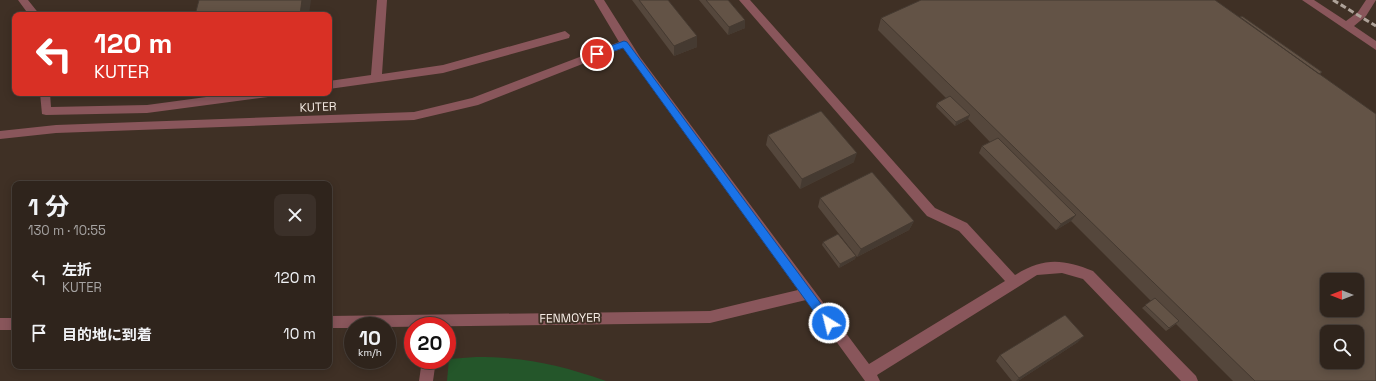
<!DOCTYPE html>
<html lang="ja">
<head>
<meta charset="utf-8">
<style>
	body { margin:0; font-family:"Space Grotesk","Noto Sans JP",sans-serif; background:#3b3029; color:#f1f3f6; height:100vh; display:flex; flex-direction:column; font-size:15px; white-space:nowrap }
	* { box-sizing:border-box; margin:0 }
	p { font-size:13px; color:#a7a4a3 }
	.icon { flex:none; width:22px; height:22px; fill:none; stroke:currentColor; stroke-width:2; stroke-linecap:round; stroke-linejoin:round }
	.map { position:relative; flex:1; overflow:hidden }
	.side { position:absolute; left:12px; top:181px; width:320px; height:188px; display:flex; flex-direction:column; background:#2f241c; border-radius:8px; box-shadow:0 2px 10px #0003,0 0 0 1px #4a413b }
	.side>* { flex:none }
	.guide { position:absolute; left:12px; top:12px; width:320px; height:84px; border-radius:8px; box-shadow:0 2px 10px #0003,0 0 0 1px #4a413b; background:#d93025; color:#fff; overflow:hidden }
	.needle { width:26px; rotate:270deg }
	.tools { position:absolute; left:1320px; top:273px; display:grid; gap:8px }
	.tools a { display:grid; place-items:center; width:44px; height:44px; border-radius:8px; background:#2f241c; box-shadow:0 2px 10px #0003,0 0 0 1px #4a413b; font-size:20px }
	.speed { position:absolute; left:344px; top:317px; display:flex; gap:8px; font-size:20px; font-weight:700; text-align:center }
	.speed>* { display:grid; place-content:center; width:52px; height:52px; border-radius:50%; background:#2f241c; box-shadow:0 2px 10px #0003,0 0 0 1px #4a413b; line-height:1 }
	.speed small { font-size:10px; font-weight:400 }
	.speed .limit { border:6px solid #d22; background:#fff; color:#111 }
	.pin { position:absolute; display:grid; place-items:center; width:34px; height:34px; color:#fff; margin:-17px; border:2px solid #fff; border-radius:50%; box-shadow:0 1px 4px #0007 }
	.me { position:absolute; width:44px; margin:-22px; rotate:324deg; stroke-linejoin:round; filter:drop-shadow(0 0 3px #0008) }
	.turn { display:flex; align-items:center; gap:14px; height:84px; padding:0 16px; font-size:18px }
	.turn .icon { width:52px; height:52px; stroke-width:2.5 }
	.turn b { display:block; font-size:28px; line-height:34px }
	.round { display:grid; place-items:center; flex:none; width:42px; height:42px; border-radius:8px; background:#3b3029 }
	.head { display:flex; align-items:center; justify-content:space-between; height:68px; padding:0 16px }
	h1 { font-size:24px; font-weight:700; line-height:30px }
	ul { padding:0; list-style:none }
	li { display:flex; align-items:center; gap:12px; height:56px; padding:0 16px }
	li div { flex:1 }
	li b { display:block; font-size:15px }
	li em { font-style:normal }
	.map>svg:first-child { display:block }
</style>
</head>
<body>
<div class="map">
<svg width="1376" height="381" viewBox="0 0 1376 381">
	<rect width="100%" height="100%" fill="#3f3025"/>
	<path fill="#24562a" d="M476 357C525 357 560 365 606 381H447L449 359Z"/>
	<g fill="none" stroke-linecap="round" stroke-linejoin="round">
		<path fill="#89565b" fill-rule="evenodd" d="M18 0H28L40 15H29Z
			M377 0H387L382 74 443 65 565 31 570 35 569 38 443 73 329 89V81L371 75Z
			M594 0H604L640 57 869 364 1005 281 959 231 927 216 739 0H750L935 208 967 223 1015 275C1044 257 1063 259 1093 271L1196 376 1198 381H1181L1083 279 1062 273 1037 275 877 375 880 381H865L806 300 710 323 387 327V326H353V328H329V316L710 311 798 290 623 48 478 105 414 120 56 133 0 139V131L56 125 414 112 472 98 619 42Z
			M1302 0H1314L1346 21 1358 12 1366 0H1376L1366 16 1354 26 1376 41V50Z
			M40 93H50L51 107 147 105 236 93H273L268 97 147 113 46 115 42 114Z
			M0 318H15V330H0Z
			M422 360H436L433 381H419Z"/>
		<path stroke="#aea299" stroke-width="3" stroke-dasharray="6 3" stroke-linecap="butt" d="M1333 0 1376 26"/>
	</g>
	<path fill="#55473c" d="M632 0H668L697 47 674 56Z
		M699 0H728L745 20V28L728 35Z
		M1240 17 1322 72 1320 74 1376 381H1233L1176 324 1166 331 1142 308 1151 301 1071 221 1056 230 979 153 982 146 990 142 968 119 955 126 936 107 937 103 946 98 878 30 881 18Z
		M768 135 854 162 800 189 766 145Z
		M820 198 914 221 909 230 857 257 818 207Z
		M823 242 856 256 855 259 839 268 822 245Z
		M1078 342 1018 381H1012L996 361 1000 355Z"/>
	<path fill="#453a31" d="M302 0H311L309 15H300Z
		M745 20V28L728 35 729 27Z
		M697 36V47L674 56V46Z
		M970 115 968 119 955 126 956 122Z
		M857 153 854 162 800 189 802 179Z
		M1076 215 1071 221 1056 230 1061 224Z
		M914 221 909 230 857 257 861 249Z
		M856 256 855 259 839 268 840 264Z
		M1084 336 1078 342 1018 381H1016L1019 378Z"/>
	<path fill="#635346" stroke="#453a31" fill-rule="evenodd" d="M199 0H302L300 15H195Z
		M639 0H668L697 36 674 46Z
		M706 0H728L745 20 729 27Z
		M921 0H1215L1376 114V381H1255L881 18ZM1327 280H1357V310H1327ZM1327 332H1357V362H1327Z
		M1242 16 1322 72 1319 74 1240 17Z
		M950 96 970 115 956 122 937 103Z
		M821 111 857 153 802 179 768 135Z
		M998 138 1076 215 1061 224 982 146Z
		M872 172 914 221 861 249 820 198Z
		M838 234 856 256 840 264 823 242Z
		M1155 298 1179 321 1169 328 1145 305Z
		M1065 315 1084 336 1019 378 1000 355Z"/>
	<path fill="#1a73e8" stroke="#114b97" d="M624 41 627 42 833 320 834 323 833 327H825L623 48 597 57 593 54 594 52Z"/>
	<g text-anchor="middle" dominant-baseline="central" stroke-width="4" stroke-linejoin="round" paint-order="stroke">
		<g font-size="12" fill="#f6ece5" stroke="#3f3025">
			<text transform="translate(318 107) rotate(-2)">KUTER</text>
			<text transform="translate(570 318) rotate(-1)">FENMOYER</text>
		</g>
	</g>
</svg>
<div class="tools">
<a><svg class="needle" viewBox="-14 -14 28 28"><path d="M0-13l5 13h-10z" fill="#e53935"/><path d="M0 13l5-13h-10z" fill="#a7a4a3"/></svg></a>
<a><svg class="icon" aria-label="search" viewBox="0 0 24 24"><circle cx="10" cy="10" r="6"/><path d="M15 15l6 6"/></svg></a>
</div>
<div class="speed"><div>10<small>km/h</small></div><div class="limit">20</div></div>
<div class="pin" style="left:597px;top:54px;background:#d93025"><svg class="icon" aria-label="arrive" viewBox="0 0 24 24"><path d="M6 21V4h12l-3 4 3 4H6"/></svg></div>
<svg class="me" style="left:829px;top:323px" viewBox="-20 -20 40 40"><circle r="17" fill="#1a73e8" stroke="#fff" stroke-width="3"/><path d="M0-11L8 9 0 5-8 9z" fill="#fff"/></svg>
<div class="guide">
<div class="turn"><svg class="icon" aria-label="left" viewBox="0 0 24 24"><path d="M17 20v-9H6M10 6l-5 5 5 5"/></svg><div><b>120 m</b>KUTER</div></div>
</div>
<section class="side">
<div class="head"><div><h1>1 分</h1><p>130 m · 10:55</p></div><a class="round"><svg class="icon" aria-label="close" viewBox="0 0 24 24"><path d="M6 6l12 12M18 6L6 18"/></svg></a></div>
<ul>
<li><svg class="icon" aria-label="left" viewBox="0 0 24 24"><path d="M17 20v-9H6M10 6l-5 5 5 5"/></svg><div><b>左折</b><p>KUTER</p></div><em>120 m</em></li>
<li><svg class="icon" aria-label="arrive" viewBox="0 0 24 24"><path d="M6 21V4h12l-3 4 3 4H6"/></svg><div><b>目的地に到着</b></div><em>10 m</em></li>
</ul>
</section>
</div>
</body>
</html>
